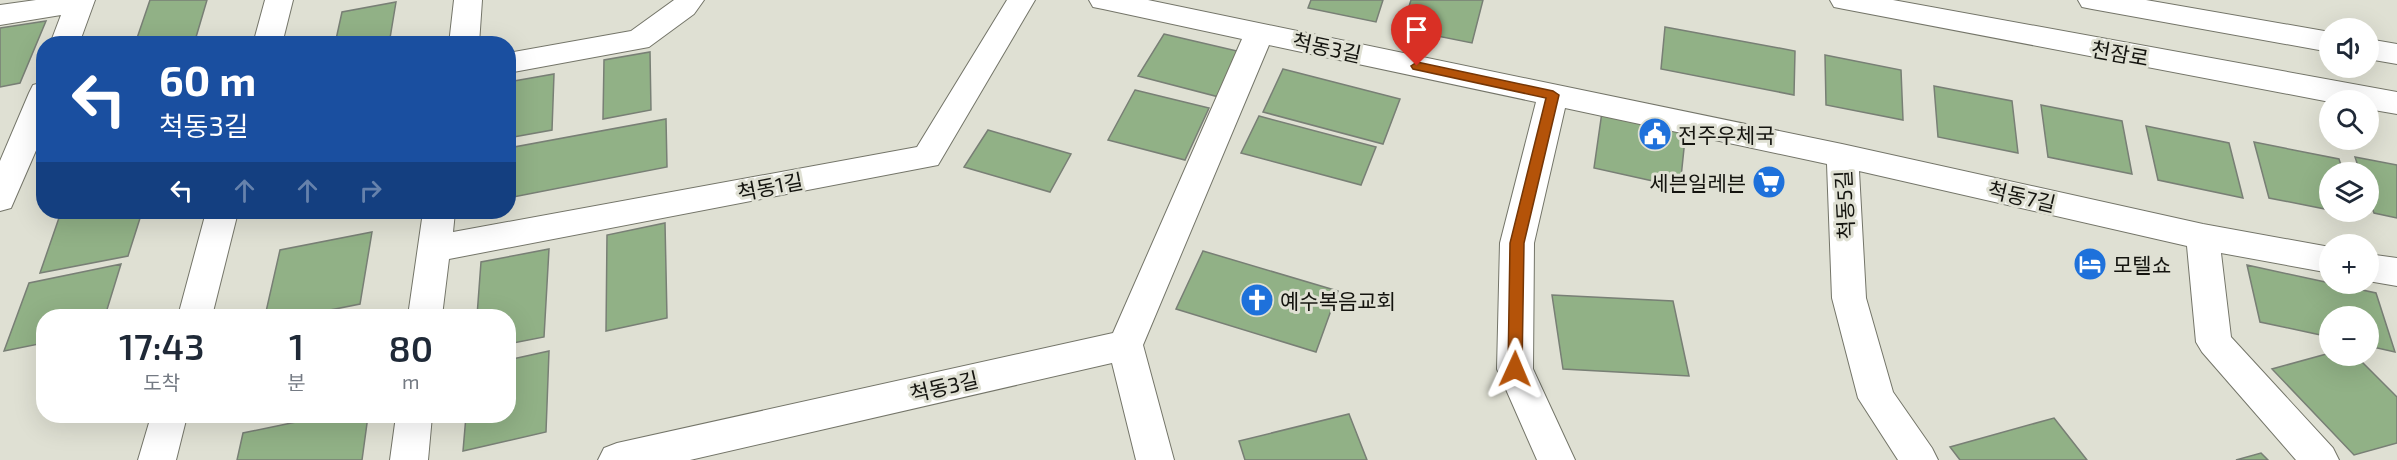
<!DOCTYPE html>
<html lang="ko">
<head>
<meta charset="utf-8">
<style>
	body { margin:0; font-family:"Exo 2","Noto Sans KR",sans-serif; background:#f6f6f7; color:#1f2937; height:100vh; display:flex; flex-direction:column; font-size:22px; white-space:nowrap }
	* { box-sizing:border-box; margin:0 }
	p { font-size:20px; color:#747a83 }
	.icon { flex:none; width:33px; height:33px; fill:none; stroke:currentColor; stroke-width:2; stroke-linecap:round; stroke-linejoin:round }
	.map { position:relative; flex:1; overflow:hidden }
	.panel { position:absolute; left:36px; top:309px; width:480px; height:114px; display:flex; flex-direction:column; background:#fff; border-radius:24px; box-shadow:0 6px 24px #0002 }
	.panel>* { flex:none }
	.guide { position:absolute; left:36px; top:36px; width:480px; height:183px; border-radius:24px; box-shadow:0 6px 24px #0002; background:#1a4fa0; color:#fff; overflow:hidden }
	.buttons { position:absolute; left:2319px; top:18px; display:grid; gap:12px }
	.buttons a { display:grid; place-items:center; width:60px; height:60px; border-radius:50%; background:#fff; box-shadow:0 6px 24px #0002; font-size:30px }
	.pin { position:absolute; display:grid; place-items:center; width:51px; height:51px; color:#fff; margin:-62px -26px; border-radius:50% 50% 50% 0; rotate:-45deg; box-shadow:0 0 6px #0007 }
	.pin .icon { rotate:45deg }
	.me { position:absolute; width:66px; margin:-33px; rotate:1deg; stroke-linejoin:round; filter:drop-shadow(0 0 4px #0008) }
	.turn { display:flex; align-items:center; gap:21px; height:126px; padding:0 24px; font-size:27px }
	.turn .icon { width:78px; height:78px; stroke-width:2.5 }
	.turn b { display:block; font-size:42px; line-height:51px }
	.lanes { display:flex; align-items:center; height:57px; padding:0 24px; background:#0003; justify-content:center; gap:30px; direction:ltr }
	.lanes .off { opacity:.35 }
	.eta { display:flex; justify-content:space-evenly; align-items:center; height:102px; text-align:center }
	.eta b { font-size:36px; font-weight:600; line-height:42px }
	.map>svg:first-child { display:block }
</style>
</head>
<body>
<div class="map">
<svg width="2397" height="460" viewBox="0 0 2397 460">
	<rect width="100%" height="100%" fill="#dfe0d3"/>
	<path fill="#91b186" stroke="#787f75" stroke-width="1.5" d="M150 0H207L194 44H135Z
		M1311 0H1383L1376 22 1308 8Z
		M1411 0H1483L1472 43 1402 29Z
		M396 2 389 44H335L342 12Z
		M46 21 20 83 0 87V28Z
		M1665 27 1795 51 1794 95 1661 69Z
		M1164 34 1237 51 1219 97 1138 76Z
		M650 52 651 110 603 119 604 60Z
		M1825 55 1901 70 1903 120 1826 105Z
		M1283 69 1400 99 1383 144 1263 112Z
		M554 74 552 130 508 138V82Z
		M1934 86 2012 101 2018 153 1938 137Z
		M1135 90 1209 108 1185 160 1108 140Z
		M2041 105 2122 121 2132 174 2048 157Z
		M1602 112 1686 129 1680 187 1594 168Z
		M1259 116 1376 147 1361 185 1241 153Z
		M666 119 667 167 508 198 509 148Z
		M2146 126 2229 143 2243 198 2158 180Z
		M988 130 1071 154 1050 192 964 167Z
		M2254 142 2339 159 2343 172H2330V210L2269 198Z
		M2355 157 2397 165V218L2374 213 2368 196V172H2360Z
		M61 212H142L128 256 40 273Z
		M665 223 667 318 606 331 607 235Z
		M372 232 360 304 300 316H265L280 250Z
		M549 249 544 337 508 344V316H477L481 262Z
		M1203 251 1338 291 1316 352 1176 309Z
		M121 264 105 316H44V343L4 351 29 283Z
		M2247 265 2376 293 2395 352 2368 346V316H2330V337L2260 322Z
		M1552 295 1673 301 1689 376 1563 369Z
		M549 351 546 432 463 451 466 416H508V360Z
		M2330 353V356H2356L2397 397V443L2354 455 2272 369Z
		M1349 414 1367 460H1245L1239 441Z
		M325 416H368L362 460H237L243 433Z
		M2054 418 2087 460H1960L1950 447Z
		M2261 453 2268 460H2236Z"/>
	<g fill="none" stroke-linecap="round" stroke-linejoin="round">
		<g stroke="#747569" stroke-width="2">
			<path id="minor" d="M36 0H95L79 44H50L61 15 0 25V5Z
				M265 0H293L282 44H253Z
				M454 0H482L479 44H449Z
				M674 0H704L694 14 649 47 508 73V53L631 31Z
				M1007 0H1035L938 165 449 259 442 316H408L423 212H455L453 232 917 147Z
				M1089 0H1148L1842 144 2203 224 2330 247V273L2221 253 2231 337 2333 448 2339 460H2296L2202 352 2196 342 2187 246 1859 171 1866 298 1893 392 1932 448 1938 460H1898L1858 398 1832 298 1827 164 1565 108 1534 243 1533 369 1575 460H1537L1497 369 1500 243 1536 102 1269 45 1143 345 1174 460H1136L1112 363 690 460H598L604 448 617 443 1113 333 1242 39 1103 9 1093 7Z
				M1830 0H1893L2397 92V114L2368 109V100L2330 102 1844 9 1834 7Z
				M2078 0H2146L2330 32V52L2092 9 2082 7Z
				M2368 39 2397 44V64L2368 59Z
				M44 82V132L11 208 0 211V161L29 93 33 85Z
				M206 212H238L212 316H178Z
				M2368 254 2397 258V286L2368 281Z
				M151 416H187L176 460H138Z
				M396 416H432L428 460H390Z"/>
		</g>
		<use href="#minor" fill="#fff" fill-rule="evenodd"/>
	</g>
	<path fill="#b45309" stroke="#753606" stroke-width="1.5" d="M1417 62 1553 91 1559 95 1524 243 1522 369 1520 374 1515 375 1510 374 1508 369 1510 243 1546 98 1413 69 1411 66Z"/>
	<defs>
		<g id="civic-disc" transform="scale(1.725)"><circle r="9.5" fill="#1e71db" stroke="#dfe0d3"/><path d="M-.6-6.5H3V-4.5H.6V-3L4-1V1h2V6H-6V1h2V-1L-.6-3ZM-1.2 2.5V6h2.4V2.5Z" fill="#fff"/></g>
		<g id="supermarket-disc" transform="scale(1.725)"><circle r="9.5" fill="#1e71db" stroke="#dfe0d3"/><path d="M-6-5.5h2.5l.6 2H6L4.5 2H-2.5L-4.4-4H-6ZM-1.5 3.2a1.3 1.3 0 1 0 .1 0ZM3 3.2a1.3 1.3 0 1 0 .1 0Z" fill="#fff"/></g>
		<g id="hotel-disc" transform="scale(1.725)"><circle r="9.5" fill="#1e71db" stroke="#dfe0d3"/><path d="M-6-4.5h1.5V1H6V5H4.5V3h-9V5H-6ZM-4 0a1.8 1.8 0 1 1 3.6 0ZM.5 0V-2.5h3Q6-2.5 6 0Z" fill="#fff"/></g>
		<g id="church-disc" transform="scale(1.725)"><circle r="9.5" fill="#1e71db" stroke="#dfe0d3"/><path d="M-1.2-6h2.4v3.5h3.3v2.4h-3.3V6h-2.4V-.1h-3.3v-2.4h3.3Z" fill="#fff"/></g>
	</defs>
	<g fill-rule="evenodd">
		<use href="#civic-disc" x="1655" y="134"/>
		<use href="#supermarket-disc" x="1769" y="182"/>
		<use href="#hotel-disc" x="2090" y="264"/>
		<use href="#church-disc" x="1257" y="300"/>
	</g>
	<g text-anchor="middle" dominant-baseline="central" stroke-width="6" stroke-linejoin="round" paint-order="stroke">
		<g font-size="21" fill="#14140f" stroke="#dfe0d3">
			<text transform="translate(1327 47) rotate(12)">척동3길</text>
			<text transform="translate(2120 53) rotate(10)">천잠로</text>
			<text transform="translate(770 186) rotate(-11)">척동1길</text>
			<text transform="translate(2022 196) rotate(13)">척동7길</text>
			<text transform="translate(1844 205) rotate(-93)">척동5길</text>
			<text transform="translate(944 386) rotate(-13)">척동3길</text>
		</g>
		<g font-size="21" fill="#14140f" stroke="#dfe0d3" text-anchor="start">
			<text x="1678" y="134">전주우체국</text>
			<text x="1746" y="182" text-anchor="end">세븐일레븐</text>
			<text x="2113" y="264">모텔쇼</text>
			<text x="1280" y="300">예수복음교회</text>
		</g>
	</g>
</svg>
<div class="buttons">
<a><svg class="icon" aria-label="sound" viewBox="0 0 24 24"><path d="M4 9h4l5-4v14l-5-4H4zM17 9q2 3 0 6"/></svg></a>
<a><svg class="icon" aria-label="search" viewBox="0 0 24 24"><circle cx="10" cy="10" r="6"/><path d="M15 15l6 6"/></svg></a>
<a><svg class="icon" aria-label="layers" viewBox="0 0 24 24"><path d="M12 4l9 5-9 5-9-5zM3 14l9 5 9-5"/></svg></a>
<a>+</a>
<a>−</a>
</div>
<div class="pin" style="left:1417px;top:66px;background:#d93025"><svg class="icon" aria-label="arrive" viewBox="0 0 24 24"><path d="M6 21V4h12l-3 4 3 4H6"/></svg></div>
<svg class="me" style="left:1515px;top:369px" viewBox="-20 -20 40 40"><path d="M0-17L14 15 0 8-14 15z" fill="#b45309" stroke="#fff" stroke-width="4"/></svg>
<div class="guide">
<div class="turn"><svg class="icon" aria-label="left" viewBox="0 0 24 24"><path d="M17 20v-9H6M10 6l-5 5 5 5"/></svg><div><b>60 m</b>척동3길</div></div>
<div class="lanes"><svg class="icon" aria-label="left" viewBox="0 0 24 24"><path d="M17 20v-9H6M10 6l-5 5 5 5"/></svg><svg class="icon off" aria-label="ahead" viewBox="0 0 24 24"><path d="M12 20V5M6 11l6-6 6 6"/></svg><svg class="icon off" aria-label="ahead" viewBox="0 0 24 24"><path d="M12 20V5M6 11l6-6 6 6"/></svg><svg class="icon off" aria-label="right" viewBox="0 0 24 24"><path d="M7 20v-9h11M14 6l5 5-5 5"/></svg></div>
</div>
<section class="panel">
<div class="eta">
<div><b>17:43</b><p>도착</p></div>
<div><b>1</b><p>분</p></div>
<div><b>80</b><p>m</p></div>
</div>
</section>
</div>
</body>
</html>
